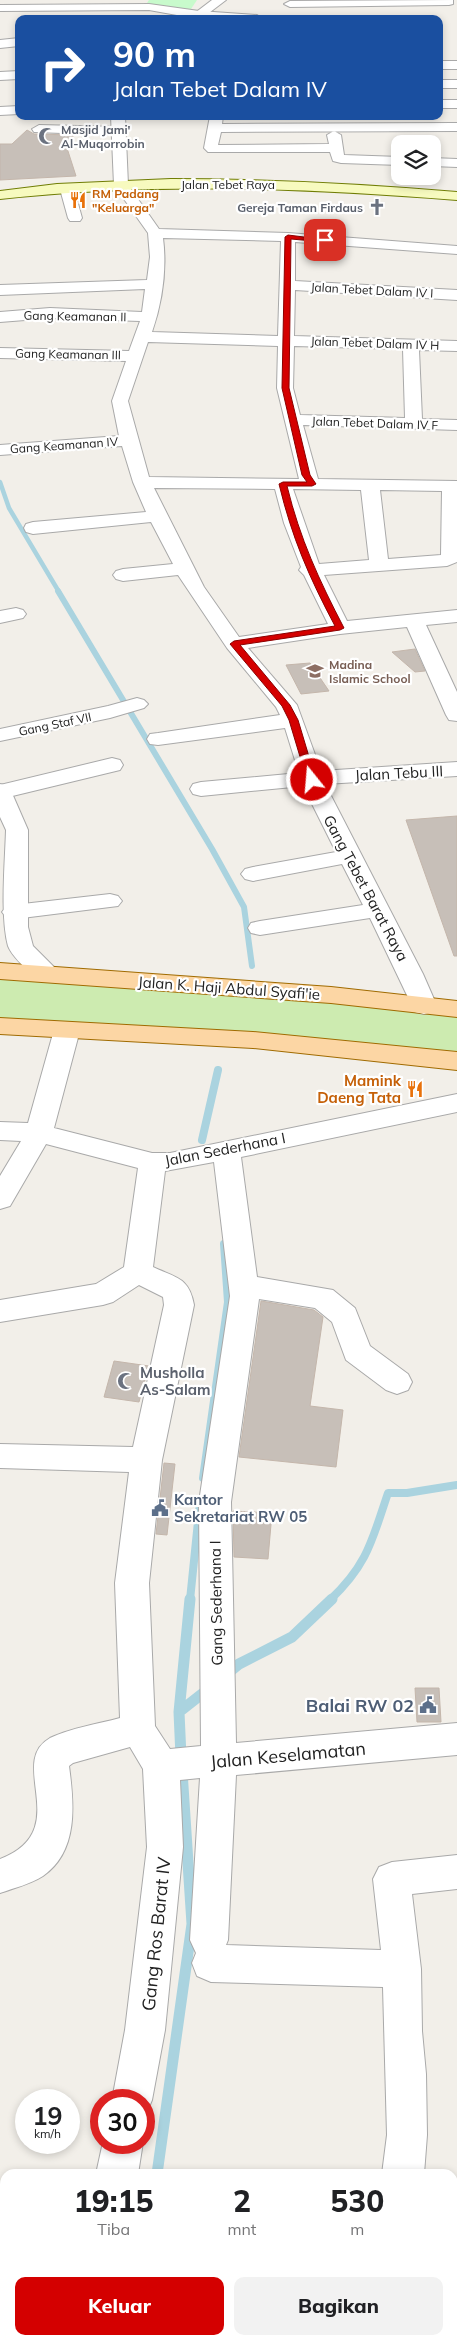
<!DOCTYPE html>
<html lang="id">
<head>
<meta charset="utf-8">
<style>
	body { margin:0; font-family:Mulish,sans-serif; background:#f2f2f2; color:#202124; height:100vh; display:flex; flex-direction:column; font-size:19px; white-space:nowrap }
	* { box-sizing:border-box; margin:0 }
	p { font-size:16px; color:#757577 }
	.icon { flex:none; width:28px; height:28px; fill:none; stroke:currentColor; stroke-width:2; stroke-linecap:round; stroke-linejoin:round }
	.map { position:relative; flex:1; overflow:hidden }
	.panel { position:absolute; left:0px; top:2169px; width:458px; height:176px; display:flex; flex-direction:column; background:#fff; border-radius:15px 15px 0 0; box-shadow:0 2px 8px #0003 }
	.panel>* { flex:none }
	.hud { position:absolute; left:15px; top:15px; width:428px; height:105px; border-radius:10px; box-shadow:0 2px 8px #0003; background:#1a4fa0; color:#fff; overflow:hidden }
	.buttons { position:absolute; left:391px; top:135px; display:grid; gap:10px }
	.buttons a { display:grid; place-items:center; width:50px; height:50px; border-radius:10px; background:#fff; box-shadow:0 2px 8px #0003; font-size:25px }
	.speed { position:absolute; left:15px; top:2089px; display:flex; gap:10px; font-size:25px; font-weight:700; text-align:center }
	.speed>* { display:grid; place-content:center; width:65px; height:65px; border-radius:50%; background:#fff; box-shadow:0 2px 8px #0003; line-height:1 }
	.speed small { font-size:12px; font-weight:400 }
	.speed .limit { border:8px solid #d22; background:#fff; color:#111 }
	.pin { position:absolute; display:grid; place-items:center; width:42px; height:42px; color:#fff; margin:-21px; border-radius:10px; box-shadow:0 2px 8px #0006 }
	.me { position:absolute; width:55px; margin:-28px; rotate:343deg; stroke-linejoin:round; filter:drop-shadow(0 0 4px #0008) }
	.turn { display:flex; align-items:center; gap:18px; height:105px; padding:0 15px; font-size:22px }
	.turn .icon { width:65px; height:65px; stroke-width:2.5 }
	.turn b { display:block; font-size:35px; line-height:42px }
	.eta { display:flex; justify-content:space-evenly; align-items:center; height:85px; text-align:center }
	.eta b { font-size:30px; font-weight:800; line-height:35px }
	.button { display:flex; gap:10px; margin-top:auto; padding:10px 15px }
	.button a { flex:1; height:58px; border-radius:10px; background:#d40000; color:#fff; font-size:20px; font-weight:800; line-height:58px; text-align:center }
	.button a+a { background:#f2f2f2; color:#202124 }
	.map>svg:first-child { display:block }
</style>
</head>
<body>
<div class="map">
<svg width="457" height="2344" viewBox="0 0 457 2344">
	<rect width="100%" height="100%" fill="#f2efe9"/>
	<path fill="#cdebb0" d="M0 971 457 1009V1061L0 1026Z"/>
	<path fill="#c8facc" d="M149 0H197L191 9 145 6Z"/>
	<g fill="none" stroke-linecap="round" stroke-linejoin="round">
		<path stroke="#aad3df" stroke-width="4.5" d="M0 482 9 508 59 592"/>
		<path stroke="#aad3df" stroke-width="6" d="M58 591 212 849 244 907 252 966"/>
		<path stroke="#aad3df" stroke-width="8" d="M202 1140 218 1070
			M203 1478 228 1302 224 1244
			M190 1600 200 1502
			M330 1600C368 1564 372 1540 388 1493H407L457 1485"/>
		<path stroke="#aad3df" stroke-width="11" d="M228 1673 239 1664 292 1637 332 1599
			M179 1712 207 1690
			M181 1757 179 1712 190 1599
			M157 2174 192 1924 182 1771
			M133 2344 134 2340"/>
	</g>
	<path fill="#c7bfb8" stroke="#c4b6ab" d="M27 130 34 134 74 135 66 145 76 176 0 180V144H12Z
		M415 649 425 671 415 672 392 652Z
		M310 663 329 691 301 694 286 665Z
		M457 816V956H454L406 820Z
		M261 1301 314 1310 323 1317 310 1406 343 1410 336 1467 239 1457Z
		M114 1361 149 1366 139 1402 104 1397Z
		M164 1463 175 1464 167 1535 156 1534Z
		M233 1511 272 1513 268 1559 234 1557Z
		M415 1688H439L441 1722H417Z"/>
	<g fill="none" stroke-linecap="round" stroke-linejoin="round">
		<g stroke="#a9a9a9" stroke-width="2">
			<path id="minor" d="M453 0V4L449 5 290 7 284 4 290 1Z
				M149 4 199 11 257 15 263 19H199L149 10 0 11V5Z
				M19 38V46L0 48V40Z
				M439 61H457V69H439Z
				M19 71V79L0 80V72Z
				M439 80H457V88H439Z
				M439 100H457V108H439Z
				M19 106V114L0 115V107Z
				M210 116H223L222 124 457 123V131L221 132 218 145 329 144 327 135 334 131 341 135 344 155 400 157V165L341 163 333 161 330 152H208L204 148Z
				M39 125 119 127 126 131 119 135 34 132 32 129Z
				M432 158 457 159V167L432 166Z
				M121 181 126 182 159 229 288 233 457 246V254L295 242V281L457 290V300L295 290 294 336 457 341V351L419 350 422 419 457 420V430L303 425 318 479 457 481V562L447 566 324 575 347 621 457 610V622L426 625 457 692V721L449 720 446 715 407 627 340 634 248 648 297 705 321 771 457 762V776L325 784 423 974 437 1006 433 1012 424 1014 415 1012 370 918 260 935 251 933 248 928 251 923 260 921 363 905 342 864 253 881 245 879 241 874 245 869 253 867 336 852 303 786 201 796 193 794 190 789 193 784 201 782 299 773 285 728 158 745 150 744 147 739 150 734 158 733 280 715 276 707 227 648 178 575 123 581 116 579 113 575 116 571 123 569 173 564 151 522 33 534 26 532 24 528 26 524 33 522 146 512 133 482 122 446 0 455V445L119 436 112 401 126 361 0 358V348L129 351 140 321 50 318 0 322V312L50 308 142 312 145 289 0 295V285L147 280 150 257 148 233 114 185ZM163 238 281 241 278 336 152 332C162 303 167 269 163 238ZM148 342 278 346 277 388 299 479 149 477 128 401ZM294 346 403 349 405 418 300 415 293 388ZM154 488 275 489 284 523 301 567 299 570 304 575 328 624 239 637 204 587ZM293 489 361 490 369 560 319 564ZM380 490 442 491 441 555 388 559Z
				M67 185 74 189 82 218 80 221H70L68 218 60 189Z
				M16 608 23 610 26 614 23 618 0 623V611Z
				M137 698 144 700 148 704 144 708 110 718 0 741V729L108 706Z
				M112 758 120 760 123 765 120 770 0 799V785Z
				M110 894 118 896 122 901 118 906 14 919 6 917 2 912 6 907 14 905Z
				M67 1022 76 1024 80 1030 54 1128 152 1153H170L457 1094V1112L241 1157 257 1277 333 1290 355 1308 370 1346 408 1374 412 1382 408 1390 397 1394 386 1390 346 1360 332 1322 315 1308 259 1299 231 1502 236 1743 457 1723V1755L236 1775 228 1940 226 1945 381 1950 373 1879 379 1867 392 1862 457 1855V1889L412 1894 421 1969 422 2031 426 2074 427 2135 424 2174H382L387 2135 383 1987 211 1982 197 1976 192 1963 196 1953 190 1940 200 1778 180 1780 183 1847 165 2030 152 2100 146 2114 144 2115V2100H112L125 2030 147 1847 143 1769 130 1747 73 1763 69 1766C74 1803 79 1851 43 1876 31 1884 14 1888 0 1893V1859C75 1830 6 1763 50 1738 71 1728 98 1724 120 1718L115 1583 129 1472 0 1468V1444L133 1447 164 1305 163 1297 139 1285 113 1302 103 1305 0 1322V1300L96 1284 124 1267 138 1168 46 1144 10 1206 0 1209V1176L21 1141 0 1140V1122L28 1123 54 1030 58 1024ZM214 1162 230 1296 199 1502 201 1746 170 1749 155 1726 149 1583 162 1460 194 1305C189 1277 176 1278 153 1267L165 1171Z
				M103 2142H143L138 2174H96Z
				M452 2238 457 2239V2281L452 2280Z
				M61 2340H105L104 2344H60Z
				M366 2340H410L409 2344H365Z"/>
		</g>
		<g stroke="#a9a9a9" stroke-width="2">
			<path id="tertiary" d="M212 0H226L201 19H187Z
				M111 116H125L128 185 121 189 114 185Z
				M0 784 8 786 11 791 28 830V927L33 946 62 975 59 980C46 984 41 980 31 973 23 966 12 956 8 946 0 916 5 863 6 830L0 817Z"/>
		</g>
		<g stroke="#707d05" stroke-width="2">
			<path id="secondary" d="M171 179C267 179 362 184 457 192V200C304 188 153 182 0 199V191L57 184Z"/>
		</g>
		<g stroke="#a06b00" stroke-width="2">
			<path id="primary" d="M0 963 331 987 457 1001V1017L331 1003 0 979Z
				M0 1018 253 1032 457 1052V1070L253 1048 0 1034Z"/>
		</g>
		<use href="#minor" fill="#fff" fill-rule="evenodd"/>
		<use href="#tertiary" fill="#fff" fill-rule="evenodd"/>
		<use href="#secondary" fill="#f7fabf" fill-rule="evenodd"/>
		<use href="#primary" fill="#fcd6a4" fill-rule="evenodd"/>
	</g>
	<path fill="#d40000" stroke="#8a0000" d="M288 235 328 240 325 242 291 239 289 388 310 475 316 484 312 486H287C300 539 319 580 344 628L340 630 240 645 290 705 298 720 316 780 312 783 307 780 289 720 282 706 230 644 234 641 335 626C309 577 292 538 279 484L283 482H307L302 475 282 388 285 237Z"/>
	<defs>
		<g id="mosque-bare" transform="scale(1.35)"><path d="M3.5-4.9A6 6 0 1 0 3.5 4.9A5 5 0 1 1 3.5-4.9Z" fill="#6b7280" stroke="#fff" stroke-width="2.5" paint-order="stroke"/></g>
		<g id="restaurant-bare" transform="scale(1.35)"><path d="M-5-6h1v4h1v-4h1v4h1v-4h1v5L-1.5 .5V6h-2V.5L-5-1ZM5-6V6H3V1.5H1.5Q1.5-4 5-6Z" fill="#e8710a" stroke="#fff" stroke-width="2.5" paint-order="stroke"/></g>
		<g id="church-bare" transform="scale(1.35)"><path d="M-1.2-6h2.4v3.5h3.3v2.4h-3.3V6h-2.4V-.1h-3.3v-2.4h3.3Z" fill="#6b7280" stroke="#fff" stroke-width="2.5" paint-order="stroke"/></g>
		<g id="school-bare" transform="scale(1.35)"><path d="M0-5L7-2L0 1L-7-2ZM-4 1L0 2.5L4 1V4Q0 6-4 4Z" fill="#8d6e63" stroke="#fff" stroke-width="2.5" paint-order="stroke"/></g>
		<g id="civic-bare" transform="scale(1.35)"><path d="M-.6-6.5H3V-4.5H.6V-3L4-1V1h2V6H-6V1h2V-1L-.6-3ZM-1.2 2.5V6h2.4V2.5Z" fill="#5c6f8a" stroke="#fff" stroke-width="2.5" paint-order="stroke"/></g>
	</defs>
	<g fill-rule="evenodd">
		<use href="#mosque-bare" x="47" y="136"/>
		<use href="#restaurant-bare" x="78" y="200"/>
		<use href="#church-bare" x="377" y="207"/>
		<use href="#school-bare" x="315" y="671"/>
		<use href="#restaurant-bare" x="415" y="1089"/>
		<use href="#mosque-bare" x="126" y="1381"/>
		<use href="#civic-bare" x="160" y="1508"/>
		<use href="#civic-bare" x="428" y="1705"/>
	</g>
	<g text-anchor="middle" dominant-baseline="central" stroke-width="4.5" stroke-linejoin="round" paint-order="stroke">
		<g font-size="12" font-weight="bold" fill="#5b616d" stroke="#fff" text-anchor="start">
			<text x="61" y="129">Masjid Jami'<tspan x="61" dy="14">Al-Muqorrobin</tspan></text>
			<text x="363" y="207" text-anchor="end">Gereja Taman Firdaus</text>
		</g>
		<g font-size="12" fill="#222" stroke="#fff">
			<text x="228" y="184">Jalan Tebet Raya</text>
			<text transform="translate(372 290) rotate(3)">Jalan Tebet Dalam IV I</text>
			<text transform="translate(75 316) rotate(1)">Gang Keamanan II</text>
			<text transform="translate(375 343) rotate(2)">Jalan Tebet Dalam IV H</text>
			<text transform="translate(68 354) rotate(1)">Gang Keamanan III</text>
			<text transform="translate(375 423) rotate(2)">Jalan Tebet Dalam IV F</text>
			<text transform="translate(64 445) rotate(-4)">Gang Keamanan IV</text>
			<text transform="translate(55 724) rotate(-12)">Gang Staf VII</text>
		</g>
		<g font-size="12" font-weight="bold" fill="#c56008" stroke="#fff" text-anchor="start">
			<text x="92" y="193">RM Padang<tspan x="92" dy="14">"Keluarga"</tspan></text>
		</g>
		<g font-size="12" font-weight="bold" fill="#785e54" stroke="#fff" text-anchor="start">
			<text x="329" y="664">Madina<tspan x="329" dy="14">Islamic School</tspan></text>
		</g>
		<g font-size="15" fill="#222" stroke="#fff">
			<text transform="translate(399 773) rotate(-3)">Jalan Tebu III</text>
			<text transform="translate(366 888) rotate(62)">Gang Tebet Barat Raya</text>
			<text transform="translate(229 988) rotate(4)">Jalan K. Haji Abdul Syafi'ie</text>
			<text transform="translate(225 1149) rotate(-11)">Jalan Sederhana I</text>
			<text transform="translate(216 1603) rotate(-91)">Gang Sederhana I</text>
		</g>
		<g font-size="15" font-weight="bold" fill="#c56008" stroke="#fff" text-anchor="end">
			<text x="401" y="1080">Mamink<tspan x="401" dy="17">Daeng Tata</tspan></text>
		</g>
		<g font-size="15" font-weight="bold" fill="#5b616d" stroke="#fff" text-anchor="start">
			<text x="140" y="1372">Musholla<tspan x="140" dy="17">As-Salam</tspan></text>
		</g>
		<g font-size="15" font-weight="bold" fill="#4e5e75" stroke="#fff" text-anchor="start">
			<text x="174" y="1499">Kantor<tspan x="174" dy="17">Sekretariat RW 05</tspan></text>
		</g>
		<g font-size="18" font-weight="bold" fill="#4e5e75" stroke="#fff" text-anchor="end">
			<text x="414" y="1705">Balai RW 02</text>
		</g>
		<g font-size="18" fill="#222" stroke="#fff">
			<text transform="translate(288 1755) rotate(-5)">Jalan Keselamatan</text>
			<text transform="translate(156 1934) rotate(-84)">Gang Ros Barat IV</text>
		</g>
	</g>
</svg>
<div class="buttons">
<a><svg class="icon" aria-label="layers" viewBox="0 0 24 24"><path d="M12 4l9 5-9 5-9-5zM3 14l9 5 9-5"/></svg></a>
</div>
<div class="speed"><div>19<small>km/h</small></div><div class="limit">30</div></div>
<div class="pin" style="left:325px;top:240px;background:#d93025"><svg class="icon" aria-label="arrive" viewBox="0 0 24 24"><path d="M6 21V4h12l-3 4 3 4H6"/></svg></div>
<svg class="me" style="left:312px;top:780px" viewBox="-20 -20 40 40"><circle r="17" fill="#d40000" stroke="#fff" stroke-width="3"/><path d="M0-11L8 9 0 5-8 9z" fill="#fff"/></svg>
<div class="hud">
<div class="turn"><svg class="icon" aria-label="right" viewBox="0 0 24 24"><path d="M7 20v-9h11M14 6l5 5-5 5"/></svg><div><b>90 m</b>Jalan Tebet Dalam IV</div></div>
</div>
<section class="panel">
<div class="eta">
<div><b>19:15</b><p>Tiba</p></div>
<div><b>2</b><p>mnt</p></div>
<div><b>530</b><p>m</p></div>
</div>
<div class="button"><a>Keluar</a><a>Bagikan</a></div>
</section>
</div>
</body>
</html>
